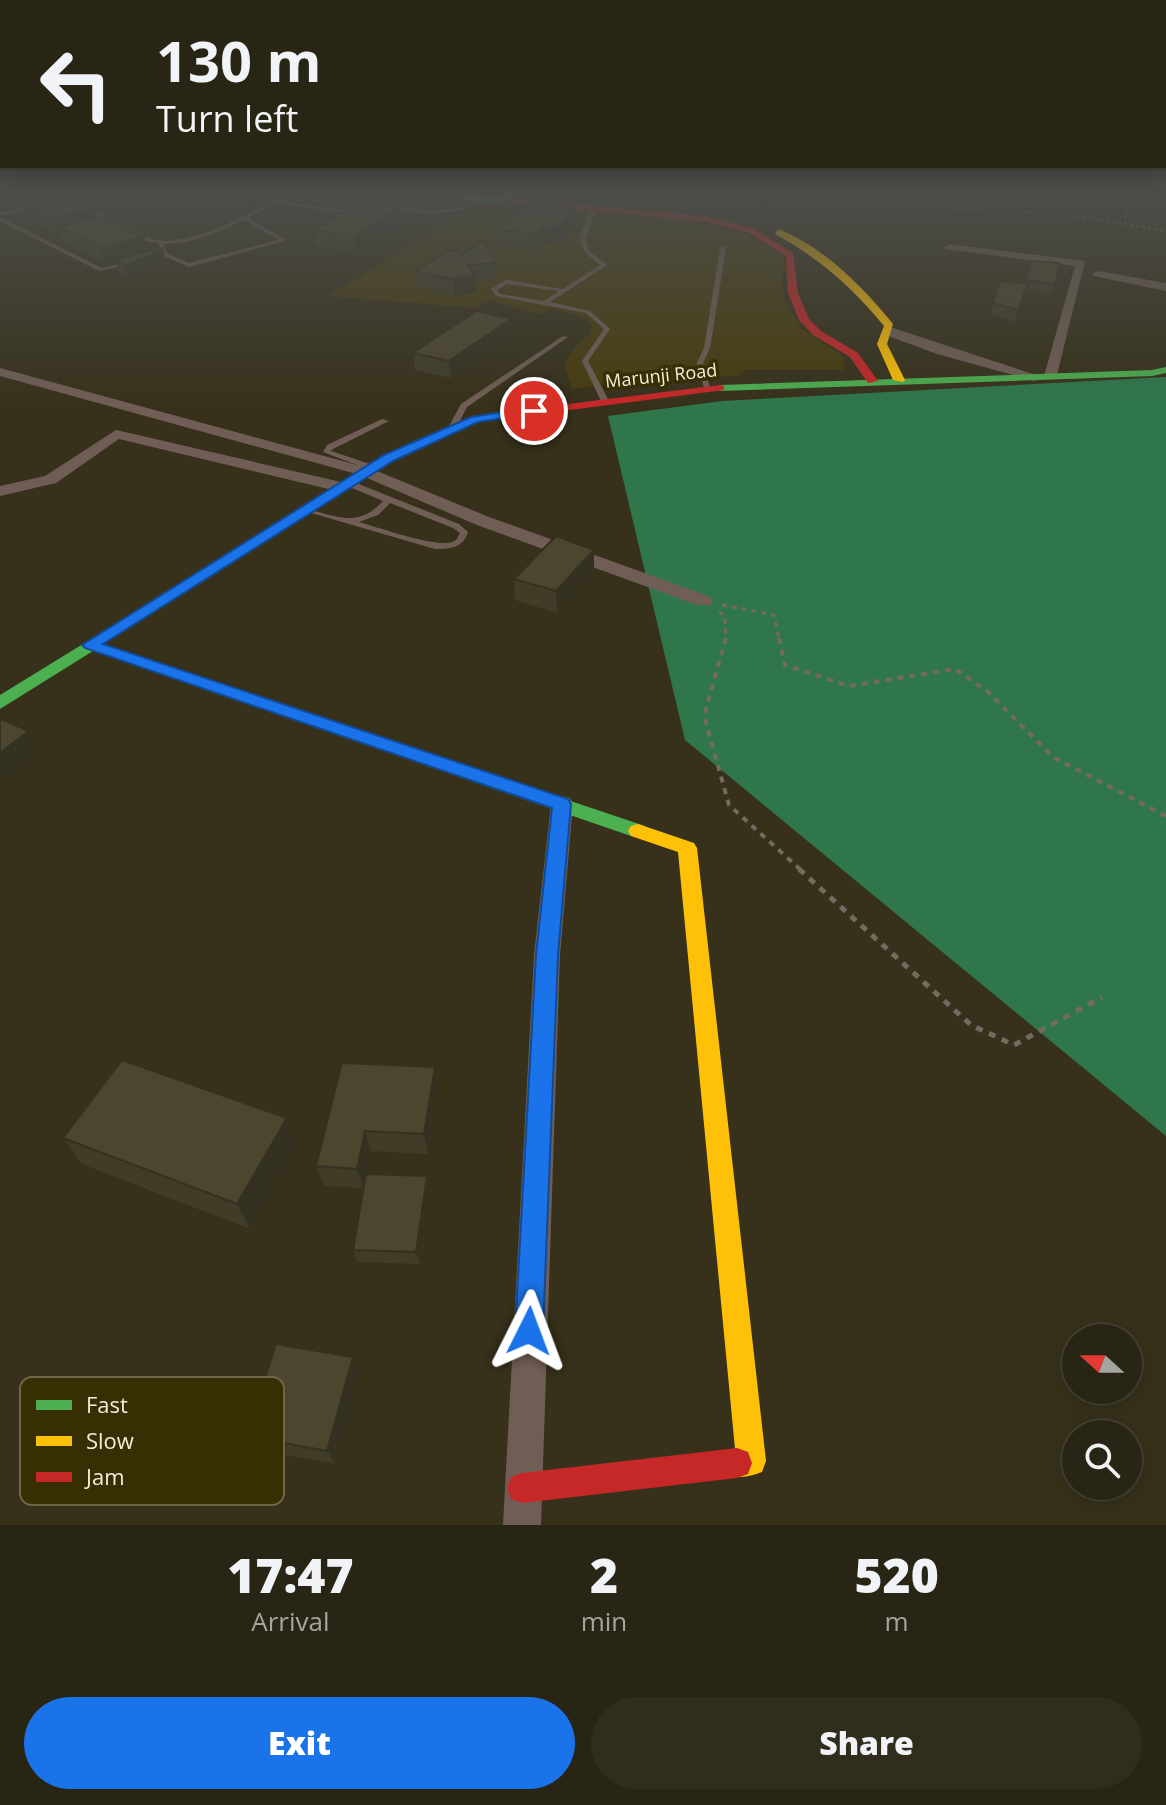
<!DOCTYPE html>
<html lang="en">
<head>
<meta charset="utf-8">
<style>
	body { margin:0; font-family:"Open Sans",sans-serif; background:#312d1d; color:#f1f3f6; height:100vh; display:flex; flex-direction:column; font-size:30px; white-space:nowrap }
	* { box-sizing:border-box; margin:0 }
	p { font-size:26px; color:#a5a5a0 }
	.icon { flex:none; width:44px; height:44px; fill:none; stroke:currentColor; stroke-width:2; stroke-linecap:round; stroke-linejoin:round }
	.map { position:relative; height:1525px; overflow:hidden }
	.sheet { display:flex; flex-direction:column; background:#292514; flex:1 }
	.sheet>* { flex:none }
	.guide { position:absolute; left:0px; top:0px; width:1166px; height:168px; box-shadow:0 4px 20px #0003,0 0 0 2px #454234; background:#292514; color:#f1f3f6; overflow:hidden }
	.needle { width:52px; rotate:291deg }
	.tools { position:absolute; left:1062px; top:1324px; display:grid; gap:16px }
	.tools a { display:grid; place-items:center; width:80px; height:80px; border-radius:50%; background:#292514; box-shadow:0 4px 20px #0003,0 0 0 2px #454234; font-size:40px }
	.pin { position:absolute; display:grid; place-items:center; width:68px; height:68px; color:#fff; margin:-34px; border:4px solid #fff; border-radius:50%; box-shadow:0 2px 8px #0007 }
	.me { position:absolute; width:88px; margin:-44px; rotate:3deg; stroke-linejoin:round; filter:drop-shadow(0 0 6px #0008) }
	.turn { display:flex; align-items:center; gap:28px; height:168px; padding:0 24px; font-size:36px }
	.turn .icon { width:104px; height:104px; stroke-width:2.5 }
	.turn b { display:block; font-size:56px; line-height:68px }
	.eta { display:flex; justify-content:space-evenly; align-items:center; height:136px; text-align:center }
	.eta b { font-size:48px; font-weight:800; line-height:56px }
	.cta { display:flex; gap:16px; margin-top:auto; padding:16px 24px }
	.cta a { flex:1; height:92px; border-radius:48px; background:#1a73e8; color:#fff; font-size:32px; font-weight:800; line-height:92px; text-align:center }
	.cta a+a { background:#312d1d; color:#f1f3f6 }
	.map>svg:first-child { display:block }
</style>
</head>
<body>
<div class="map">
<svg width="1166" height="1525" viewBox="0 0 1166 1525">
	<rect width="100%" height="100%" fill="#37311b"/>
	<path fill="#473c0e" d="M524 203 688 220 743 233 781 254 788 265 781 277 785 301 802 329 843 356 844 370H744L739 376 620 382 572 389 565 365 574 348 590 333 592 325 584 318 552 308 541 314 490 300 477 308 329 296 454 216 481 205Z"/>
	<path fill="#2f774b" d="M1166 377V1136L685 740 608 416 722 401Z"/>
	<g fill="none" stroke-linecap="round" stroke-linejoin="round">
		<path stroke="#756a61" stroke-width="2" stroke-dasharray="3 3" stroke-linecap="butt" d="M895 192 877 204 1071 215 1166 231
			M972 192 969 198 984 206
			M1125 224 1130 192"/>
		<path stroke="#756a61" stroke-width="3" stroke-dasharray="5 5" stroke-linecap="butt" d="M722 605 774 615 779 640
			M719 612 725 616 726 640"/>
		<path stroke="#756a61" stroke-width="4" stroke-dasharray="6 6" stroke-linecap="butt" d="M726 638 704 716 729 805 802 871
			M779 638 785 665 849 686 955 669 987 691 1053 757 1166 816"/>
		<path stroke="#756a61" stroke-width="5" stroke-dasharray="7 7" stroke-linecap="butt" d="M799 869 971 1025 1014 1045 1102 997"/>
		<path fill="#705e56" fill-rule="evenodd" d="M111 192H122L62 203 60 202Z
			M195 192 247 196 258 192H264L248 199Z
			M361 192 386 195 389 198 378 207 375 205 384 197Z
			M477 199 481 200C457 219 412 215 383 206L386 204C417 209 449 217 477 199Z
			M274 200 362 213 359 215 275 203 248 218 285 239V241L189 267 161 255 158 243 148 242 80 207 85 206 151 239 166 241 182 239 213 231ZM244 220 278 240 189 263 166 253 164 244C193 243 218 233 244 220Z
			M35 205 37 208 0 216V212Z
			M595 205 598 207 585 238 589 251 607 265 550 302 590 311 610 329 588 361 609 401 605 403 601 401 582 361 604 329 586 313 496 296 491 289 506 280 563 289 600 265 585 253 579 238 592 207ZM507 284 559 291 544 301 500 294 497 290Z
			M0 217 102 268 132 261 135 263 99 271 0 221Z
			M723 246 726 248 710 348 703 363 710 388 707 390 704 388 697 363 704 348 720 248Z
			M563 336 568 337 467 407 454 432H448L447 430 461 404Z
			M382 419 389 421 333 449 331 451 376 466V470H370L323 452 327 445Z
			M345 481H351L459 524 468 532C463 548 450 549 435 549L301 510 305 508C335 516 358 529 383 501L345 485ZM390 503 453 528 460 533C457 538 458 540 452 542 436 548 377 527 359 522L378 515Z"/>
		<path fill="#705e56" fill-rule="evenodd" d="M949 244 1085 261 1056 379 1044 376 1075 266 945 249 944 247Z
			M1098 271 1166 283V291L1094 276 1092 274Z
			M883 328H893L1042 377 1035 381 937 354 883 334Z
			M0 368 372 469 489 517 711 597 713 601 711 605H697L477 525 360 475 0 376Z
			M116 430 341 482 349 487 341 492 119 439 56 483 0 496V486L45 476Z
			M562 796 570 798 573 804 560 955 541 1525H503L534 955 551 804 554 798Z"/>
		<path fill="#4caf50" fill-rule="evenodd" d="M455 192 490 199 526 192C505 206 475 208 455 192Z
			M1166 367V373L1152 376 720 391 714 388 720 385 1152 370Z
			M278 524 285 528 283 531 104 644 645 826 648 831 645 836H631L93 651 0 709V695Z"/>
		<path fill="#ffc107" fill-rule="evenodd" d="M778 229C824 247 862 286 893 324L887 344 905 380 903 382 893 380 877 344 884 326C853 288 818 257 775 234Z
			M638 824 694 843 697 848 766 1461 762 1472C749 1477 740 1479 726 1474L722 1463 726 1452 735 1449 678 852 631 836 628 831 631 826Z"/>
		<path fill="#c62828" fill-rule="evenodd" d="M502 198 706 216 755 229 793 253 798 293 809 319 821 331 858 353 878 381 868 383 850 357 813 335 799 320 788 293 786 256 749 233 706 222 499 202Z
			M720 385 724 386V390L478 422 393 461 283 531 278 532 271 528 385 455 471 416Z
			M737 1448 748 1452 752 1463 748 1474 737 1478 522 1503 511 1499 507 1488 511 1477 522 1473Z"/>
	</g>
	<path fill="#413c28" d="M261 192H360V195L339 206 262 196Z
		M1083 192H1124L1118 210 1079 205Z
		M16 200 93 209 96 217 144 237 148 251 163 250 166 261 129 276 118 271 116 261 106 264 64 243 61 233 57 234 21 215Z
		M401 206 403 222 355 252 316 246 313 230Z
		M575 225 562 243 541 244 538 249 499 246 498 230Z
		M461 255 495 263 496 280 475 281 476 292 454 296 417 287 415 271Z
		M1031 261 1060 263 1052 294 1027 290 1015 322 990 315 1000 281 1024 284Z
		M512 335 451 378 415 370 413 353Z
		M594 550V571L557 613 515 600 514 579Z
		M435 1067 439 1088 428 1154 371 1151 366 1174 427 1176 430 1189 420 1264 357 1262 353 1250 364 1188 324 1186 316 1166Z
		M287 1118 298 1144 250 1229 82 1164 63 1138Z
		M360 1373 336 1464 257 1450 246 1436Z"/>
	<path fill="#353120" d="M341 192H360V195L339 206 337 194Z
		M401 206 403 222 355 252 353 236Z
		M93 209 98 224 59 227 61 233 57 234 52 219Z
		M575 209V225L562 243 541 244 538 249 537 233 541 228Z
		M144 237 148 253 115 260 116 261 106 264 101 248Z
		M163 250 166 261 129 276 126 265Z
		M475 275 476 292 454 296 453 279Z
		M1028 284 1025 296 1015 322 1018 310Z
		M511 319 512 335 451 378 449 361Z
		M594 550V571L557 613 556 591Z
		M29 731 40 753 0 785V753Z
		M435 1067 439 1088 428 1154 424 1134Z
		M287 1118 298 1144 250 1229 237 1204Z
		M365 1131 371 1151 364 1188 357 1169Z
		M427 1176 430 1189 420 1264 416 1252Z
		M353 1357 360 1373 336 1464 327 1451Z"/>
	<path fill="#4c462e" stroke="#353120" stroke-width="2" d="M321 192H341L337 194Z
		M1099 192H1124L1123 195Z
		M64 194 93 209 52 219 16 200 41 195Z
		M534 198 575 209 561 227 541 228 537 233 498 230Z
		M364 201 401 206 353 236 313 230Z
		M100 216 144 237 101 248 59 227Z
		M484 240 495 263 468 265 475 275 453 279 415 271 448 251 457 250 461 255Z
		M159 248 163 250 126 265 115 260Z
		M1031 261 1060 263 1055 284 1026 280Z
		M1000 281 1028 284 1018 310 993 303Z
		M476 311 511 319 449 361 413 353Z
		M556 536 594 550 556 591 514 579Z
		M0 719 29 731 0 753Z
		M122 1060 287 1118 237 1204 63 1138Z
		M342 1063 435 1067 424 1134 365 1131 357 1169 316 1166Z
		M366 1174 427 1176 416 1252 353 1250Z
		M276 1344 353 1357 327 1451 246 1436Z"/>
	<linearGradient id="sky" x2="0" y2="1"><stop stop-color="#1e1b0f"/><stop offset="0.47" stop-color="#4d4e4a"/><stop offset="1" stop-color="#4d4e4a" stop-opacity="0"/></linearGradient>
	<rect width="1166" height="406" fill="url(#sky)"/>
	<path fill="#1a73e8" stroke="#114b97" stroke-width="2" d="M534 407 539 408V413L478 422 393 461 103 644 568 799 571 804 558 955 543 1331 539 1341 529 1345 519 1341 515 1331 536 955 552 808 85 648 82 645 384 455 471 417Z"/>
	<g text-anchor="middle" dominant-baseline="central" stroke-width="7" stroke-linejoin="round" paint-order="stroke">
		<g font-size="18" fill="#f2edd8" stroke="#372e04">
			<text transform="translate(661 375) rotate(-6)">Marunji Road</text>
		</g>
	</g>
	<rect x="20" y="1377" width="264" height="128" rx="12" fill="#372e04" stroke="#6f6744" stroke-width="2"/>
	<rect x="36" y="1400" width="36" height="10" fill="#4caf50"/>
	<rect x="36" y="1436" width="36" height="10" fill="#ffc107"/>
	<rect x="36" y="1472" width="36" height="10" fill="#c62828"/>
	<g font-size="22" fill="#f2edd8">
		<text x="86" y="1413">Fast</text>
		<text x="86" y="1449">Slow</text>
		<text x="86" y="1485">Jam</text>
	</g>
</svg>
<div class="tools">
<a><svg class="needle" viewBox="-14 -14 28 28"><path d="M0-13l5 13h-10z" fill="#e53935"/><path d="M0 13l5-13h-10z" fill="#a5a5a0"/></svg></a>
<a><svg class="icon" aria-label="search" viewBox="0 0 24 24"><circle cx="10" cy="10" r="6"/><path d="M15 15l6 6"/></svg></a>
</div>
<div class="pin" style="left:534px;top:411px;background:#d93025"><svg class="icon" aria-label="arrive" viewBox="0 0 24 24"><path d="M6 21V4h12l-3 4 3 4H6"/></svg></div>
<svg class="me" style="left:529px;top:1331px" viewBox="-20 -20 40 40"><path d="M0-17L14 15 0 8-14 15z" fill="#1a73e8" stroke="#fff" stroke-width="4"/></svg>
<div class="guide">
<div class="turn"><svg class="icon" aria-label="left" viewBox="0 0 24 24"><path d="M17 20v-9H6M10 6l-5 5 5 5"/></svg><div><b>130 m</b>Turn left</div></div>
</div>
</div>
<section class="sheet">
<div class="eta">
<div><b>17:47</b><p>Arrival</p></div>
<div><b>2</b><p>min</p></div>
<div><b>520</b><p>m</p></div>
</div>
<div class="cta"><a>Exit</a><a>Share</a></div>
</section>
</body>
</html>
